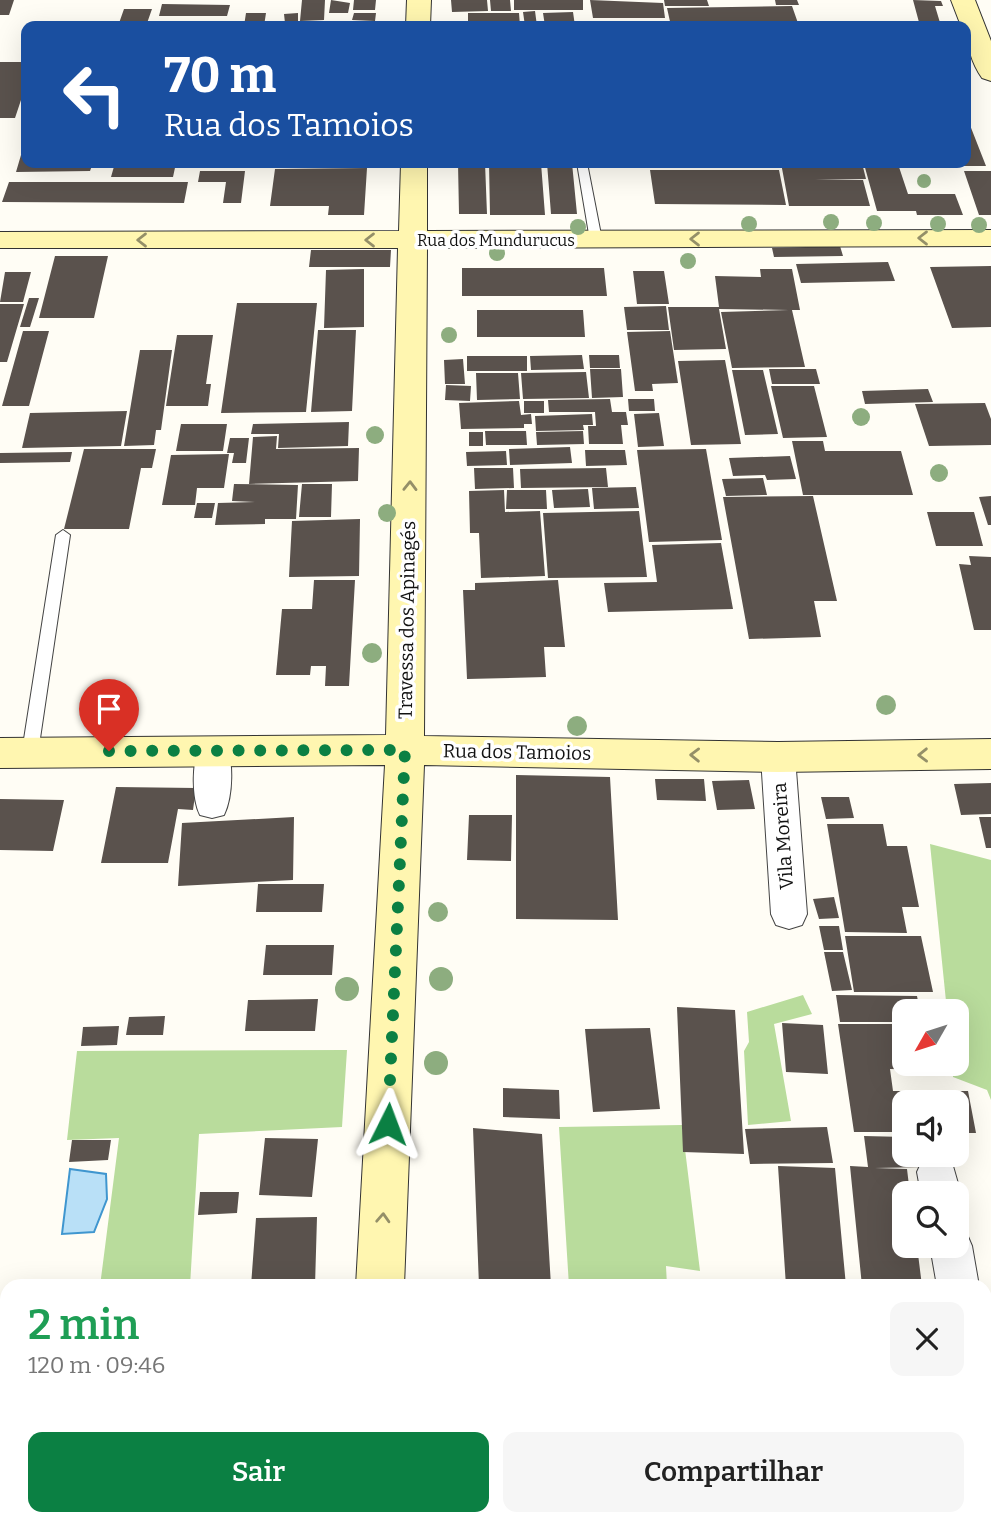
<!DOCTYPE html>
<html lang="pt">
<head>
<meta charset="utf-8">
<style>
	body { margin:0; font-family:Bitter,serif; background:#f6f6f6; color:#222; height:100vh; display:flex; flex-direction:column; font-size:26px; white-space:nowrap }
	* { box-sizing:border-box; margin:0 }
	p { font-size:23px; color:#767676 }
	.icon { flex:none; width:38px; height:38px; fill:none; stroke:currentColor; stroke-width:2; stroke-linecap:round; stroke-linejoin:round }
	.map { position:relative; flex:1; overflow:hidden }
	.sheet { position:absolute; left:0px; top:1279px; width:992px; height:247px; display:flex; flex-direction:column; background:#fff; border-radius:21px 21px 0 0; box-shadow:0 7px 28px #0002 }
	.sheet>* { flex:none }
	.guide { position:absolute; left:21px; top:21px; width:950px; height:147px; border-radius:14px; box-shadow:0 7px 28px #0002; background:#1a4fa0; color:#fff; overflow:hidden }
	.needle { width:46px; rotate:231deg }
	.tools { position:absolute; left:892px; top:999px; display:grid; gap:14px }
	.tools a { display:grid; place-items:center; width:77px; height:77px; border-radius:14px; background:#fff; box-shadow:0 7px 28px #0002; font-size:35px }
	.pin { position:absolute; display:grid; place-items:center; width:60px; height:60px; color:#fff; margin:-72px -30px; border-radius:50% 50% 50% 0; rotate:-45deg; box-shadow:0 0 7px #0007 }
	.pin .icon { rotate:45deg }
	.me { position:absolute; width:77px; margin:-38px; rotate:3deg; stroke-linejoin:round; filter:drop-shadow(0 0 5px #0008) }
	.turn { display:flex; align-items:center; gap:24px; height:147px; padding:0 28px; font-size:32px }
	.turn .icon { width:91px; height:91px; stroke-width:2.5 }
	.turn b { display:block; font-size:49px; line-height:60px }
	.round { display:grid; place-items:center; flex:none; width:74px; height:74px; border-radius:14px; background:#f6f6f6 }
	.head { display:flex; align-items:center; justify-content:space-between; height:119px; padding:0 28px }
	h1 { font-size:42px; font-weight:600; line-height:52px; color:#1e9e55 }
	.primary-button { display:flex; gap:14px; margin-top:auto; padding:14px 28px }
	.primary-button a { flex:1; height:80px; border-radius:14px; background:#0b8043; color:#fff; font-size:28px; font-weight:600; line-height:80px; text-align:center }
	.primary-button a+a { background:#f6f6f6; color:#222 }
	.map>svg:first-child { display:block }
</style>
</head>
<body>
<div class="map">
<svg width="991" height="1525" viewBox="0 0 991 1525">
	<rect width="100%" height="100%" fill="#fffdf5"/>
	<path fill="#b9dc9c" d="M930 844 991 860V1100L987 1090 953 1077 952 1064H957V1012L947 1011Z
		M803 995 812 1014 774 1024 791 1121 748 1125 744 1051 749 1042 747 1012Z
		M347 1050 342 1127 199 1134 190 1286H100L119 1138 67 1140 77 1051Z
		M682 1125 700 1271 666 1266 667 1286H569L559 1127Z"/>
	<path fill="#b9e0f7" stroke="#3f96cf" stroke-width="2" d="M70 1169 106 1174 107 1199 94 1232 62 1234Z"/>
	<path fill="#5a524d" d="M0 0H14L9 15H0Z
		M302 0H325L324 20 300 21Z
		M331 0 350 3 348 13H329Z
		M354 0H376L375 10H353Z
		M451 0H487L488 11 452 12Z
		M490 0H510L511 11H491Z
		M514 0H583V10H514Z
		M590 0 663 3 665 18H593Z
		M664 0H707L709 6H665Z
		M775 0H797L799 5H776Z
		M913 0 941 1 943 6H935L941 26H920Z
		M162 4 230 5 227 16H159Z
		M792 6 799 26H671L667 8Z
		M124 9H152L146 26H118Z
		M535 11 537 26H525L523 12Z
		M573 12 575 26H545L543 13Z
		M246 13H266L264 26H244Z
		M298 13V22L285 23 284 14Z
		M354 13H376L375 21 352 20Z
		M468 13H519L520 26H468Z
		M331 22H375L374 26H330Z
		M0 62H26V85L15 118H0Z
		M966 115 986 166H924L923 163H966Z
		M21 155H26V163H93L90 171 16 172Z
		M115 163H176L173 177H111Z
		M204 163H256L255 168H203Z
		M277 163H309V166L277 167Z
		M313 163H370V166L312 167Z
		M458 163H485L487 214H459Z
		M489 163H541L545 215H490Z
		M547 163H572L577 214H551Z
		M650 163H716L717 168H651Z
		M781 163H862L866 179 815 180H863L870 206H789Z
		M864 164H898L908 194H955L963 215H917L916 211H877Z
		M367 168 364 215H328L329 206H270L275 169Z
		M650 170H779L786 205 655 204Z
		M200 171H245L241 203H223L226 182H198Z
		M964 171H991V215H979Z
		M9 182H188L184 203 2 202Z
		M840 246 843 256 774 257 772 248Z
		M311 250H391L390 267H309Z
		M55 256H108L94 318H39Z
		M888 262 895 281 801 283 796 264Z
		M991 266V327L952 328 930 267Z
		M462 268H604L607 296H462Z
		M364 269V327L324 328 326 270Z
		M760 269H792L800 310H792L805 367 732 368 721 312 789 310 719 309 726 349 674 350 668 307H719L715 276 761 277Z
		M633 271H664L669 304H637Z
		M5 272H31L23 302H0Z
		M29 298H39L30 327H20Z
		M237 303H317L306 412 221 413Z
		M0 304H24L7 362H0Z
		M666 306 669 330H627L624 307Z
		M477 310H583L585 337H477Z
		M318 330H356L352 411 311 412Z
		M23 331H49L29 406H2Z
		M670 331 678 383 652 384 653 391H635L627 332Z
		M177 335H213L206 384H211L208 406H166Z
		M140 350H172L161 430H156L154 445 124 446Z
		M582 355 584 369 531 370 530 356Z
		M589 355H619L620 368H590Z
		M467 356H527V371H467Z
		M463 359 465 384H445L444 360Z
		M725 360 741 444 691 445 678 361Z
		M590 369H621L623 397 592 398Z
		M769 369H816L820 384H772Z
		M732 370H763L778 434 745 435Z
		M586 372 589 398 523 399 521 373Z
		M476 373H518L520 399 477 400Z
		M446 385 471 386 470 401 445 400Z
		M771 386H814L827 437 783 438Z
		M928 389 933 402 865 404 862 391Z
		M610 399 612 412H626L628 425H621L623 444H589L588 426H596L595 412H549L548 400Z
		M628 399H654L655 411H629Z
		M519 401 521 415 531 414 532 424H524V428L461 429 459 403Z
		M524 401H544V413H524Z
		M985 403 991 419V445L929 446 915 404Z
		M127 411 121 446 22 448 30 413Z
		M659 413 664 446 638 447 634 414Z
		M592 414 593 425H583L584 430 536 431 535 416Z
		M349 422 348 446 278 448 279 434H251L253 424Z
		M181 424H227L223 451H176Z
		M485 431H526L527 445H486Z
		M583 431 584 444 537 445 536 432Z
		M469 432H483V446H469Z
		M277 436 276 449 359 448 358 481 249 484 253 437Z
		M230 438H249L246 463H232L234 453H227Z
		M792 441H823L825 451H901L913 495H803Z
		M570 447 572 463 510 465 509 449Z
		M84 449H156L152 468H141L129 529H64Z
		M706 449 722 540 649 542 637 450Z
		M585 450H625L627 465 586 466Z
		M506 451 507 465 467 466 466 452Z
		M72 452 70 462 0 463V453Z
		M229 454 224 488H197L195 505H162L171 455Z
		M790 456 796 479 767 480 765 475 733 476 729 458Z
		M474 468H513L514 488 475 489Z
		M606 468 608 487 521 488 520 469Z
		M763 478 767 495 726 496 722 479Z
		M234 484 298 485 296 519H265V524L215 525 218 503 255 502 232 501Z
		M302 484H332L331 517H299Z
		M636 487 639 508 594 509 592 488Z
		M588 489 590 507 554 508 552 490Z
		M504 490 505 512 540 511 545 576 481 578 479 533H470L469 491Z
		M507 490H546L547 509H506Z
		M813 496 837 601H814L821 637 749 639 723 497Z
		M991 496V525H988L979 497Z
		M197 503H215L212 518H194Z
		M639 511 647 577 548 578 543 513Z
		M927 512H974L983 546H936Z
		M360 519 359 576 289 577 292 521Z
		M721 543 733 609 608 612 604 583 657 582 652 545Z
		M969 556 991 557V630H974L959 564 971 565Z
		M314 580H355L349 686H325L326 666H311L310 675H276L282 609H312Z
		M558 580 565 647H544L546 677 467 679 463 590H475V583Z
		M516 775 610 777 618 920 516 919Z
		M655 779H704L706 801 657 800Z
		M749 780 755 809 717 810 712 781Z
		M991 783V814L961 815 954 784Z
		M116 787 196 788 193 810 178 809 168 863H101Z
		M821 797H849L854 818 826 819Z
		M0 799 64 800 53 851 0 850Z
		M469 815H512L511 861 467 860Z
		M294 817 293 880 178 886 182 823Z
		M979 817H991V848H986Z
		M827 824H883L887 846H907L919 907H902L907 933 845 932Z
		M258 884H324L322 912H256Z
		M834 897 839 918 819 919 813 899Z
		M819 926H839L843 950H824Z
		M845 936H921L933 992H854Z
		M266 945H334L332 975H263Z
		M824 952H843L852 990 832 991Z
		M836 995 917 996 920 1012H905V1022H840Z
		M318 999 315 1031H245L248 1000Z
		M677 1007 735 1010 744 1154 683 1152Z
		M165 1016 163 1035H126L129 1017Z
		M782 1023 823 1025 828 1074 786 1072Z
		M838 1024H905V1064H935L936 1070 890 1069 893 1091H968L976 1133H957V1102H905V1132H854Z
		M119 1026 117 1045 81 1046 83 1027Z
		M650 1028 660 1109 593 1112 585 1029Z
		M503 1088 559 1090 560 1119 503 1117Z
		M827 1127 833 1163 750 1164 745 1129Z
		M473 1128 542 1134 551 1286H479Z
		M864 1136 905 1137V1155H924L926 1167 875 1168 907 1169 910 1194H905V1246H917L922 1286H862L850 1166 868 1167Z
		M265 1138 318 1139 312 1197 259 1195Z
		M72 1140H111L108 1160 69 1162Z
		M778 1166 835 1168 846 1286H786Z
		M200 1192H239L237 1213 198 1215Z
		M317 1217 315 1286H251L256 1218Z
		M214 1519H300L299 1525H213Z
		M477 1519H555L556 1525H477Z"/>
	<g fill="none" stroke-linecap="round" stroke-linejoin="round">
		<g stroke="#444" stroke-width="2">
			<path id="lane" d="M577 163H587L602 240 600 242H592L590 240Z
				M63 530 70 535 38 752 36 756H24L22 752 56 535Z"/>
		</g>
		<g stroke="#444" stroke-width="2">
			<path id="street" d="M213 738 225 742C234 759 233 797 224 815L212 818 200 815C191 797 192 759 201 742Z
				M778 744 790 748 795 757 807 914 802 925 789 929 776 925 771 914 761 757 766 748Z
				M932 1155 951 1159 961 1194 957 1203V1194H921L917 1172 923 1159Z
				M957 1228 966 1232 972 1246 979 1286H937L930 1246H957Z
				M985 1412 991 1414V1488L985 1485Z"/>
		</g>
		<g stroke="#333" stroke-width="2">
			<path id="secondary" d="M407 0H431L430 26H406Z
				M951 0H975L991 41V81L982 78C972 64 966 44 966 26H961Z
				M401 163H427V231L991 230V246L427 248 424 736 778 742 991 739V769L778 772 424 765 404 1286H356L385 765 0 768V738L386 735 398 248H0V232L399 231Z
				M343 1519H397L396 1525H342Z"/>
		</g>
		<use href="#lane" fill="#fff" fill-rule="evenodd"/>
		<use href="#street" fill="#fff" fill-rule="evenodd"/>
		<use href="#secondary" fill="#fff6b0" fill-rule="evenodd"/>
	</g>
	<g fill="#8dad7f">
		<circle cx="924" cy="181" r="7"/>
		<circle cx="831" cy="222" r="8"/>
		<circle cx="874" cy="223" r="8"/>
		<circle cx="749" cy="224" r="8"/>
		<circle cx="938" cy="224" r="8"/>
		<circle cx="979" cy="225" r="8"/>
		<circle cx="578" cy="227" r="8"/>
		<circle cx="497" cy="253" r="8"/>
		<circle cx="688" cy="261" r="8"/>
		<circle cx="449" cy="335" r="8"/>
		<circle cx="861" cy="417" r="9"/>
		<circle cx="375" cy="435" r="9"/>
		<circle cx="939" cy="473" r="9"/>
		<circle cx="387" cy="513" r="9"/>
		<circle cx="372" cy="653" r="10"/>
		<circle cx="886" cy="705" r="10"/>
		<circle cx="577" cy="726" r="10"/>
		<circle cx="438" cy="912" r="10"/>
		<circle cx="441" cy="979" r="12"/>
		<circle cx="347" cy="989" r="12"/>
		<circle cx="436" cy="1063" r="12"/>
	</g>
	<defs><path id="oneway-chevron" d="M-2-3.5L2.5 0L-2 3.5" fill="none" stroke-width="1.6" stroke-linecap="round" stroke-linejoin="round" transform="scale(1.75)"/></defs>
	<g stroke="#948f68">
		<use href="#oneway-chevron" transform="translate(923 238) rotate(180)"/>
		<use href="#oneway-chevron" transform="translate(695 239) rotate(180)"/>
		<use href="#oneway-chevron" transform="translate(142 240) rotate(-180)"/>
		<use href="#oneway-chevron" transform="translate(370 240) rotate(-180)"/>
		<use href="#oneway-chevron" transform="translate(410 486) rotate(-89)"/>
		<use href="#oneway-chevron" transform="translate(695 755) rotate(-179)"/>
		<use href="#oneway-chevron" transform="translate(923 755) rotate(179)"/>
		<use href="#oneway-chevron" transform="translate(383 1218) rotate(-87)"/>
	</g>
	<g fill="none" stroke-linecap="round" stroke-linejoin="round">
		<path stroke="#0b8043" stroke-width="12" stroke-dasharray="0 21.6" d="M109 751 405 750 388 1124"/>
	</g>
	<g text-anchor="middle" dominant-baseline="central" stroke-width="7" stroke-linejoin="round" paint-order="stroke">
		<g font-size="16" fill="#111" stroke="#fff">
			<text x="496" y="240">Rua dos Mundurucus</text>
		</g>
		<g font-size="19" fill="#111" stroke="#fff">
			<text transform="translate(407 620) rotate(-89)">Travessa dos Apinagés</text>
			<text transform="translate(517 752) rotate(1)">Rua dos Tamoios</text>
			<text transform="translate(783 836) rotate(-94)">Vila Moreira</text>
		</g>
	</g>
</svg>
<div class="tools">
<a><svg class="needle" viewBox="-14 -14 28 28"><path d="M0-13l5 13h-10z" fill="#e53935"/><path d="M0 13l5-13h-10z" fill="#767676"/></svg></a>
<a><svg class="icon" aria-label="sound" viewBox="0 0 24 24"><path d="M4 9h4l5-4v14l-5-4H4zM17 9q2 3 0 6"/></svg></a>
<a><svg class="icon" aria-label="search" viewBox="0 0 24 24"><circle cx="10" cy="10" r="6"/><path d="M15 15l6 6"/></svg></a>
</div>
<div class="pin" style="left:109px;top:751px;background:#d93025"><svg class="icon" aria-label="arrive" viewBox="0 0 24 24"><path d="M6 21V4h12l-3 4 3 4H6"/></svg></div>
<svg class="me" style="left:388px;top:1124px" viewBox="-20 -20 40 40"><path d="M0-17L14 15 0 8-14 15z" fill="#0b8043" stroke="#fff" stroke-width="4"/></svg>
<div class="guide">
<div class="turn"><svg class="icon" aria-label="left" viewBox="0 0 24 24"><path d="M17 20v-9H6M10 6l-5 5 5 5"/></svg><div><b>70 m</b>Rua dos Tamoios</div></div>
</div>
<section class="sheet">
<div class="head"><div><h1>2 min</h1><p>120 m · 09:46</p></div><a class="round"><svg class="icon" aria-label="close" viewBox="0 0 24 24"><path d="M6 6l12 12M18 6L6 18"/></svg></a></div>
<div class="primary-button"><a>Sair</a><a>Compartilhar</a></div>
</section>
</div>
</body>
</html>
